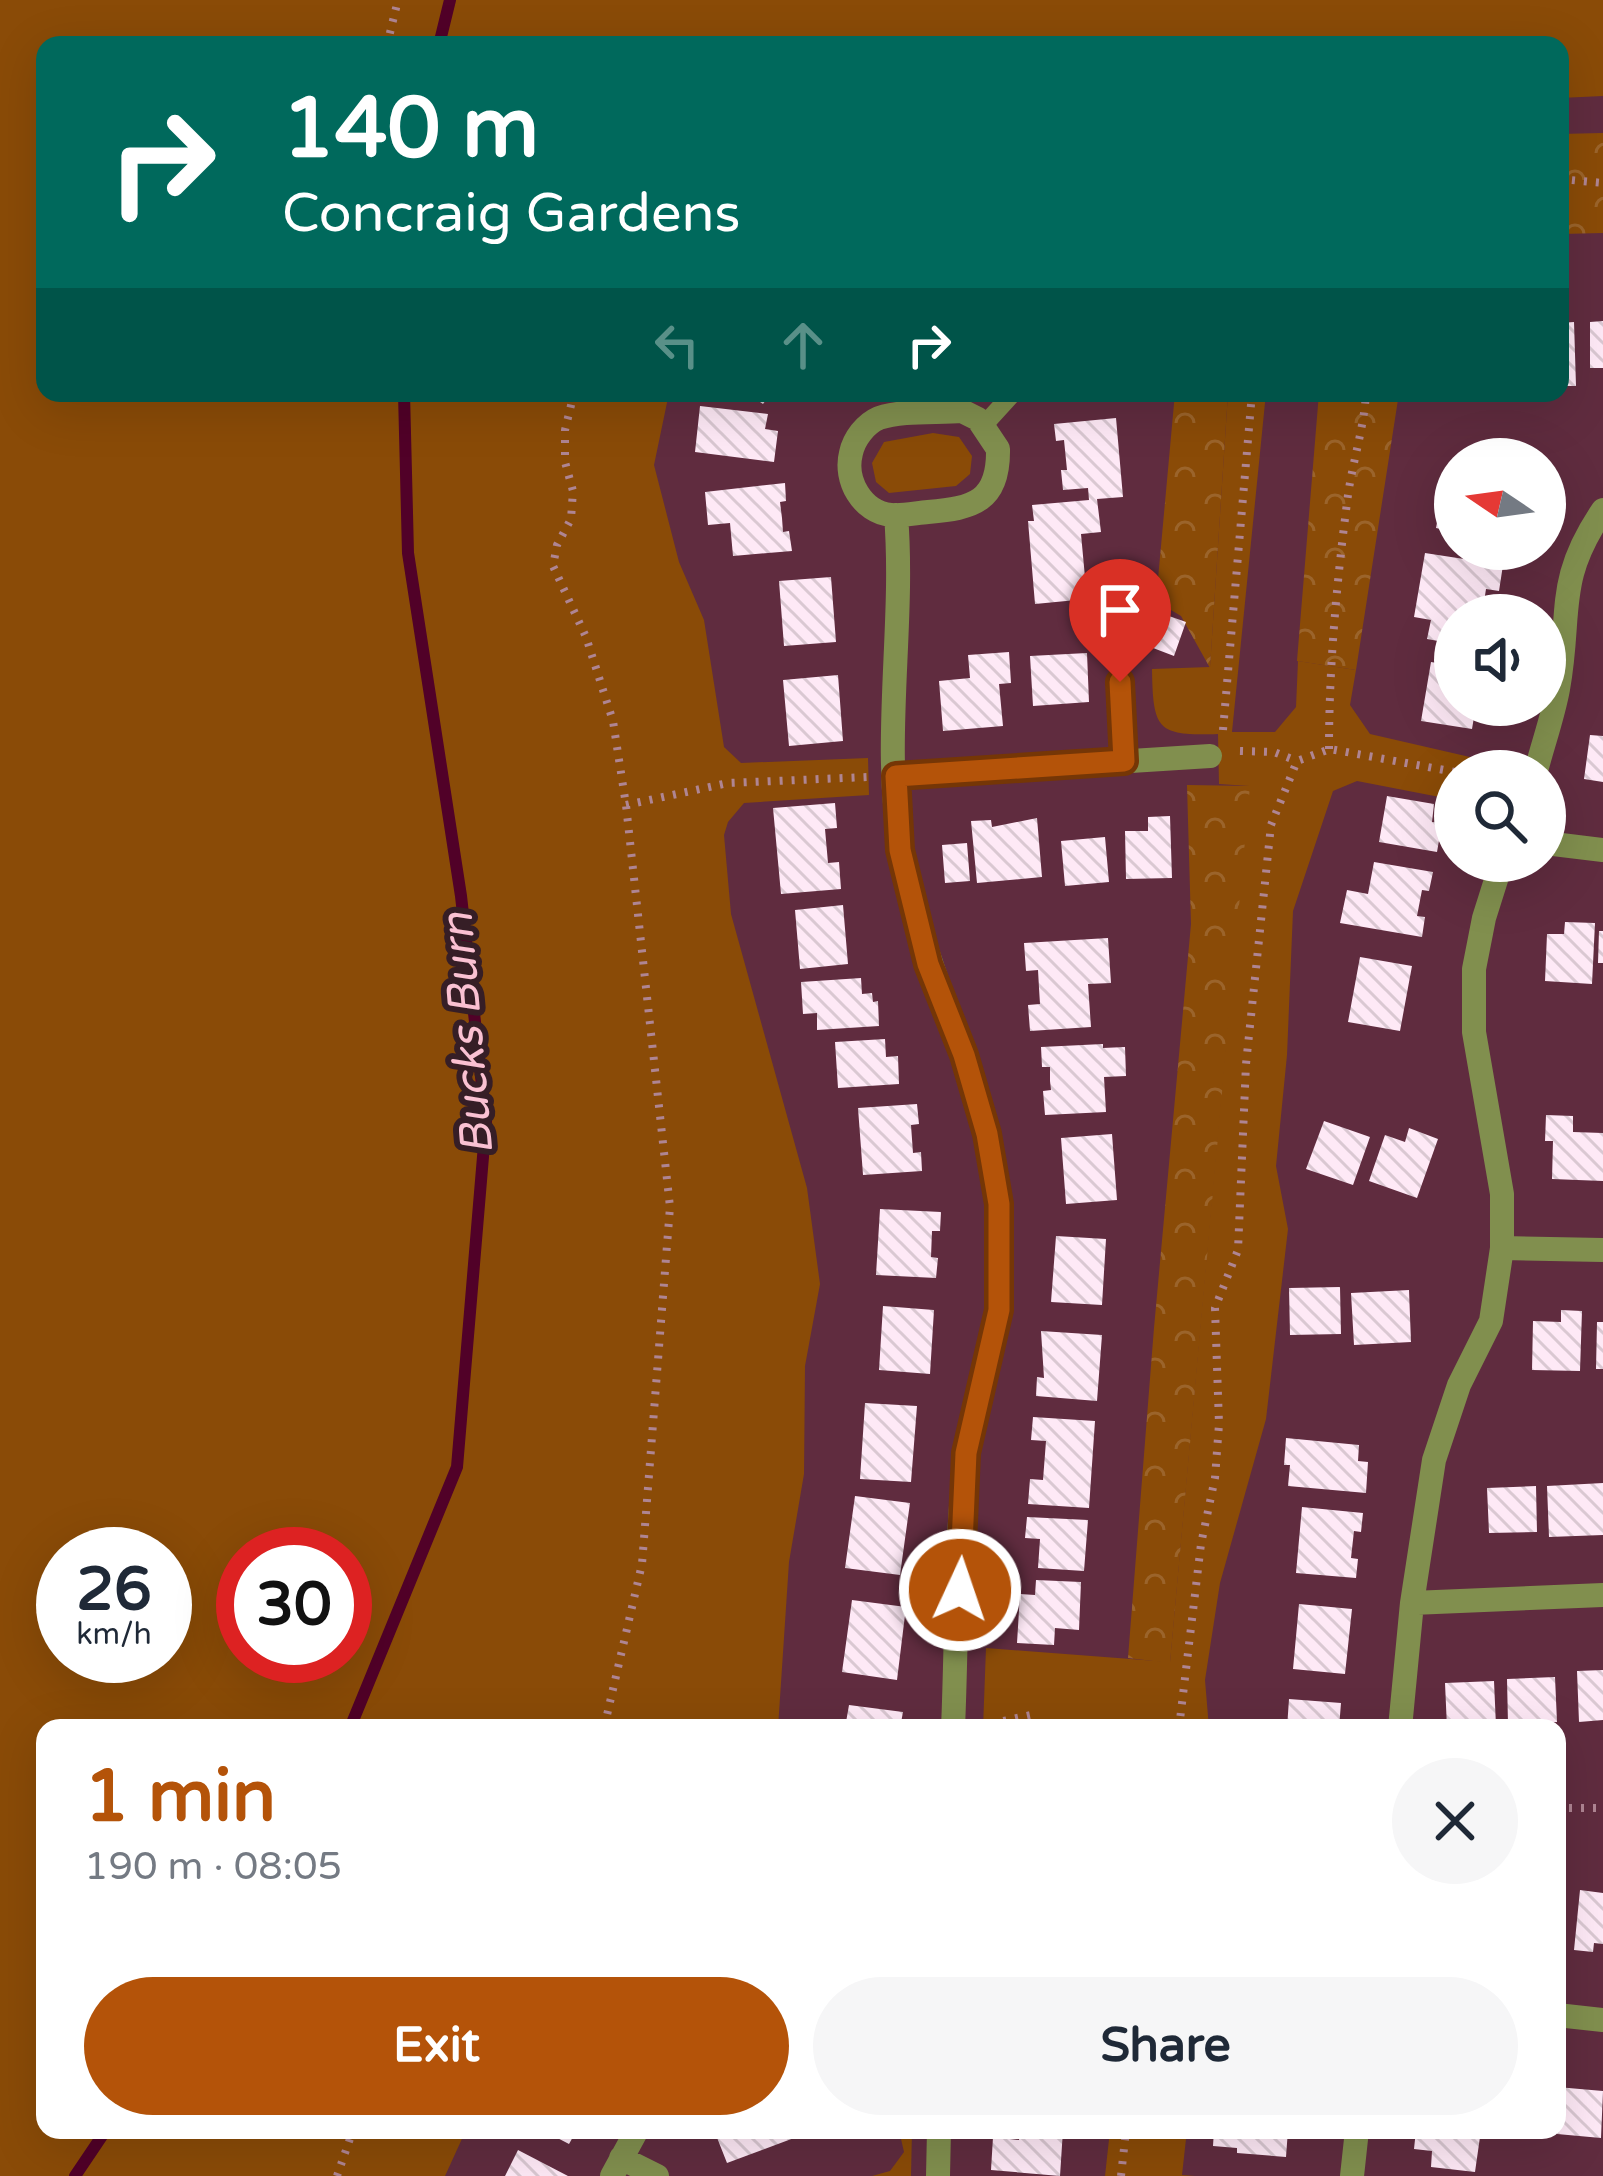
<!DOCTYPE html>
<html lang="en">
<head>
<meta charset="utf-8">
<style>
	body { margin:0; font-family:"Varela Round",sans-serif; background:#f6f6f7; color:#1f2937; height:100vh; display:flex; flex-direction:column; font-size:45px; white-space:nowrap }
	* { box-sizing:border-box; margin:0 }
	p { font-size:39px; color:#747a83 }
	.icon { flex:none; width:66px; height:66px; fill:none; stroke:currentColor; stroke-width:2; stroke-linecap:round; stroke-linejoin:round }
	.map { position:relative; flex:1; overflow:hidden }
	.side { position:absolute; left:36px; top:1719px; width:1530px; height:420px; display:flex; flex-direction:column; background:#fff; border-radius:24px; box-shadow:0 12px 48px #0002 }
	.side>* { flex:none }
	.banner { position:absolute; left:36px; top:36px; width:1533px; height:366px; border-radius:24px; box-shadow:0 12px 48px #0002; background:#00695c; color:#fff; overflow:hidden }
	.needle { width:78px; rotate:283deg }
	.tools { position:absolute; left:1434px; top:438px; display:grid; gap:24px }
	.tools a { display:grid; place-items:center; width:132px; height:132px; border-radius:50%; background:#fff; box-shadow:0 12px 48px #0002; font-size:60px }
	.speed { position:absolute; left:36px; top:1527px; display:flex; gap:24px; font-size:60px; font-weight:700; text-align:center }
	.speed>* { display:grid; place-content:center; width:156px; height:156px; border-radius:50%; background:#fff; box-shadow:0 12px 48px #0002; line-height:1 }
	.speed small { font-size:30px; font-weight:400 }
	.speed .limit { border:18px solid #d22; background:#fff; color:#111 }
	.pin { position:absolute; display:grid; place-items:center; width:102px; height:102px; color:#fff; margin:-123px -51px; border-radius:50% 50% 50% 0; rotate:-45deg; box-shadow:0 0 12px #0007 }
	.pin .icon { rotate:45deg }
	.me { position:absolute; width:132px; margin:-66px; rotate:3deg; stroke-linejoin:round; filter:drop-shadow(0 0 9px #0008) }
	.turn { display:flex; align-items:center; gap:42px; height:252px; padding:0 48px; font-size:54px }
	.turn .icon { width:156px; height:156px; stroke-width:2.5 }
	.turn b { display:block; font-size:84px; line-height:102px }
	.lanes { display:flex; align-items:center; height:114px; padding:0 48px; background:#0003; justify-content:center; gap:60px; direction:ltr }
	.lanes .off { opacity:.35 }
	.round { display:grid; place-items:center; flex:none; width:126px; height:126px; border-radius:63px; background:#f6f6f7 }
	.head { display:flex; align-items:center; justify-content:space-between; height:204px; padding:0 48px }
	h1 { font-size:72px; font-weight:700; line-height:90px; color:#b45309 }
	.button { display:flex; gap:24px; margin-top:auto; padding:24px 48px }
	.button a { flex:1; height:138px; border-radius:72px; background:#b45309; color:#fff; font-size:48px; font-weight:700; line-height:138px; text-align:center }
	.button a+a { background:#f6f6f7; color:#1f2937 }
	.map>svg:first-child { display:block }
</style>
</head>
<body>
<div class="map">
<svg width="1603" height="2176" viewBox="0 0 1603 2176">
	<defs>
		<pattern id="forest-crowns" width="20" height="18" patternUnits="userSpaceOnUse" patternTransform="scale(3)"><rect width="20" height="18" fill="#8a4b07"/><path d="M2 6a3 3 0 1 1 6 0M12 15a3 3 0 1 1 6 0" fill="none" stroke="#9b642b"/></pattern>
		<pattern id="park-dots" width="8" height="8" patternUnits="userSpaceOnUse" patternTransform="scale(3)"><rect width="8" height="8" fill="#8a4b07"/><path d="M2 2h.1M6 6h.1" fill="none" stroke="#9b642b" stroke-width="1.8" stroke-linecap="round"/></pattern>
		<pattern id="building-back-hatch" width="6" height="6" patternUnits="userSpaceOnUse" patternTransform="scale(3)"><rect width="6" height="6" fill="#fee9f6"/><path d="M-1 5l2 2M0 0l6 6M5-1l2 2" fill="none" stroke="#dac8d2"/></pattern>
	</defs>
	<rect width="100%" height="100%" fill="#602c3f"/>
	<path fill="#8a4b07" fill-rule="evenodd" d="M0 0H1603V96L1560 98V45H45V393H669L654 465 679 562 704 620 724 747 741 763 868 758 869 795 744 803 728 822 724 835 731 914 807 1188 820 1284 805 1366 804 1474 789 1562 778 1728H45V2130H466L445 2176H0ZM165 1554V1656H63V1554ZM345 1554V1656H243V1554Z
		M1228 393H1266L1232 732H1275L1296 707 1298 661 1356 670 1350 705 1370 734 1509 766 1507 771H1455V800L1357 781 1333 791 1293 911 1287 1055 1276 1166 1288 1229 1266 1419 1220 1583 1205 1680 1209 1728H983L986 1648 1170 1662 1249 786 1219 784 1218 734C1157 736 1153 730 1152 669L1210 667Z
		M933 433 959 437 972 456 970 474 956 486 889 493 876 482 872 463 884 442Z
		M899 2130H912L911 2176H872L890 2171 904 2152Z
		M1110 2130H1187L1182 2175 1195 2176H1105Z"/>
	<path fill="url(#forest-crowns)" d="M1603 133V233L1560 234V134Z
		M1175 393H1228L1210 668 1181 616 1156 601Z
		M1319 393H1399L1356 670 1297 661Z
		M1187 785 1250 786 1170 1663 1128 1658 1154 1328 1191 924Z"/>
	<path fill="url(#park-dots)" d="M1056 1712 1075 1728H996V1727Z"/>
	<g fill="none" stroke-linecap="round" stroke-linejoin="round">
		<path stroke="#510128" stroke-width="12" d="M439 45 450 0
			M350 1728 457 1467 486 1121 461 896 408 553 404 393
			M75 2176 106 2130"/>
	</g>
	<path fill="url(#building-back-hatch)" d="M1603 321V368H1590V322Z
		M1574 322 1576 386H1560V323Z
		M747 393H771L763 404Z
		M700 406 768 414 765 429 778 431 774 462 695 452Z
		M1116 418 1123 497 1097 499 1101 532 1081 534 1087 599 1035 604 1028 521H1034L1032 505 1089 500 1088 488 1063 490 1061 470H1067L1064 440 1056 441 1054 424Z
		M1447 470 1455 471V532L1436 528Z
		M785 483 786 501 780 502 782 518 783 532 789 531 792 551 733 556 730 523 708 525 705 492Z
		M1425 553 1503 565 1499 591 1486 589 1482 615H1455V644L1427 639 1431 620 1414 617Z
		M831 577 836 642 784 646 779 581Z
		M1152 610 1186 622 1174 656 1140 643Z
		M1009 652 1011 683 999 684 1003 726 943 731 939 681 970 678 968 655Z
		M1087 653 1089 702 1033 706 1030 656Z
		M1431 662 1455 666V705H1476L1472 729 1421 721Z
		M838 675 843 741 789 746 783 680Z
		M1590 735 1603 736V782L1584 779Z
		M1387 796 1434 804 1432 822 1442 823 1437 852 1379 842Z
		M835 803 837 828 825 829 828 863 839 862 841 889 781 894 773 808Z
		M1170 816 1172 878 1126 879 1125 831H1148V817Z
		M1037 818 1042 877 977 883 971 821 991 820 992 827Z
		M1105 837 1109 882 1065 886 1061 841Z
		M967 843 970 881 945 883 942 845Z
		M1374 862 1433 872 1429 891 1422 890 1417 916 1425 917 1422 937 1340 923 1347 890 1368 894Z
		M843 905 848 964 800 969 795 910Z
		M1565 922 1595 923 1592 984 1545 981 1547 934H1564Z
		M1599 931H1603V963H1598Z
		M1108 938 1111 983 1088 984 1091 1027 1030 1031 1028 1005 1040 1004 1039 988 1038 970 1026 971 1024 943Z
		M1360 957 1412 966 1400 1031 1348 1022Z
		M861 978 862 994 872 993 873 1002 878 1001 879 1026 817 1030V1013L803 1014 801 982Z
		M885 1039 886 1057 898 1056 899 1084 838 1088 835 1042Z
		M1103 1044V1048L1125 1047 1126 1076 1104 1077 1106 1112 1045 1115 1043 1091 1051 1090 1050 1081V1067H1042L1041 1047Z
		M917 1104 919 1124 911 1125 913 1153 921 1152 922 1171 863 1175 858 1108Z
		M1546 1115 1573 1116V1132L1603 1133V1181L1552 1179 1553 1141H1545Z
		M1324 1121 1370 1137 1353 1185 1306 1169Z
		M1409 1128 1438 1139 1417 1198 1369 1181 1385 1135 1405 1142Z
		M1112 1134 1117 1200 1066 1204 1061 1138Z
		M880 1209 941 1212 940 1231H932L931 1257 938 1258 936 1278 876 1275Z
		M1056 1236 1106 1239 1102 1305 1051 1302Z
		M1340 1287 1341 1334 1290 1335 1289 1288Z
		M1409 1290 1411 1342 1354 1345 1351 1293Z
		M883 1306 934 1310 930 1374 879 1370Z
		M1561 1310 1582 1311 1580 1371 1532 1370 1533 1321 1561 1322Z
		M1597 1322H1603V1369H1596Z
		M1041 1331 1102 1335 1097 1401 1036 1396 1037 1377 1044 1378Z
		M865 1403 917 1406 911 1482 860 1479Z
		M1033 1417 1095 1421 1089 1508 1028 1504 1030 1479 1043 1480 1046 1441 1031 1440Z
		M1286 1438 1359 1445 1358 1461 1368 1462 1366 1493 1288 1486 1290 1465H1284Z
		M1603 1483V1535L1549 1537 1547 1486Z
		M1536 1486 1537 1532 1489 1533 1487 1488Z
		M855 1496 910 1503 900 1575 845 1568Z
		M1302 1507 1363 1513 1361 1532 1354 1531 1351 1558 1358 1559 1356 1578 1296 1573Z
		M1027 1517 1088 1520 1084 1571 1038 1568 1040 1539 1025 1538Z
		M1036 1580 1081 1582 1079 1630 1055 1628 1054 1645 1017 1643 1020 1594 1035 1595Z
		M852 1600 906 1607 897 1680 842 1672Z
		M1299 1604 1352 1609 1345 1674 1293 1669Z
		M1603 1670V1720L1579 1722 1577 1671Z
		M1555 1677 1557 1722 1508 1724 1507 1679Z
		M1494 1681 1496 1726 1447 1728 1445 1683Z
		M1289 1699 1341 1703 1339 1728H1287Z
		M849 1705 903 1712 900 1728H845Z
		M1580 1890 1603 1893V1944L1594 1943 1593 1952 1574 1950Z
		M1557 2087 1603 2091 1601 2138 1557 2134Z
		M542 2130H577L569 2144Z
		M714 2130H791L794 2138 727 2163Z
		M1020 2130H1063L1060 2176 991 2170 993 2137 1019 2140Z
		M1214 2130H1288L1286 2157 1237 2153V2148L1213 2146Z
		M1416 2130H1481L1475 2172 1431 2167 1432 2151 1414 2149Z
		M518 2150 568 2176H505Z"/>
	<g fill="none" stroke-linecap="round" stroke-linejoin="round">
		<path stroke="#af8593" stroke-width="8" stroke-dasharray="3 9" stroke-linecap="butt" d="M387 45 398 0
			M1560 179 1603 183
			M574 393 565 430V462L573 491 571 519 557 545 553 566 586 637 613 721 626 805 670 1207 642 1564 604 1728
			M1223 730 1252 393
			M1329 749C1329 664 1337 579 1348 495 1353 460 1364 428 1366 393
			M1240 751 1274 752 1297 761
			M626 805 728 783 868 777
			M980 1726 1031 1715
			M1179 1728 1201 1544 1215 1478 1219 1424 1215 1308 1238 1250 1246 1064 1271 825 1297 761 1330 749 1455 772
			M1557 1808H1603
			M337 2176 353 2130
			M1121 2176 1126 2130"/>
		<path stroke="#818f4e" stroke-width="18" d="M984 425 1013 393"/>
		<path stroke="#818f4e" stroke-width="24" d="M962 411 978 419 998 449C999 502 973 508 928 512 916 513 903 516 891 515 862 512 844 480 851 453 854 439 865 424 879 418 902 410 937 413 962 411Z
			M896 515C905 627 881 741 901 852 923 973 986 1081 999 1203 1002 1236 1003 1279 998 1312 991 1360 971 1407 966 1455 955 1544 957 1638 953 1728
			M1120 683 1124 761
			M1536 771C1543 744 1553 716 1558 689 1572 612 1554 582 1603 510
			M895 776 1210 756
			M1545 843 1603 850
			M1502 1248 1603 1250
			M1412 1603 1603 1595
			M1400 1728 1412 1603 1434 1460 1459 1385 1491 1321 1502 1248V1194L1474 1032V969L1484 918 1502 861
			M1557 2015 1603 2020
			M621 2158 657 2176
			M612 2176 637 2130
			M938 2176 939 2130
			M1352 2176 1357 2130"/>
	</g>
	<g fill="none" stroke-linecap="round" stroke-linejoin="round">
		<g stroke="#753606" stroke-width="30">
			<path id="route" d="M960 1590 966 1453 999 1310V1204L987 1134 964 1055 928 964 900 850 896 776 1124 761 1120 682"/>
		</g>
		<use href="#route" stroke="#b45309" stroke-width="21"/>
	</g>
	<g text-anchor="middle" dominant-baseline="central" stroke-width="12" stroke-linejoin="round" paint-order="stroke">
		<g font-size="45" font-style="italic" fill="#fac1d2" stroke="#361e26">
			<text transform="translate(468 1034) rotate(-95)">Bucks Burn</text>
		</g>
	</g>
</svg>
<div class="tools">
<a><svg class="needle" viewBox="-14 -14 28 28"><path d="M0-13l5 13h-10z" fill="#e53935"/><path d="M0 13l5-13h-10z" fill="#747a83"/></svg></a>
<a><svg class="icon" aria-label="sound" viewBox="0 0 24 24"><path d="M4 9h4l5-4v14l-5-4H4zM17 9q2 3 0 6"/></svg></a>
<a><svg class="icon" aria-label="search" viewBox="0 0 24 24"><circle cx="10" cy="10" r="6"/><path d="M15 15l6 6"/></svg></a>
</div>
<div class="speed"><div>26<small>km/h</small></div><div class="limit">30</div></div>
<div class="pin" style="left:1120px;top:682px;background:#d93025"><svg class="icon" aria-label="arrive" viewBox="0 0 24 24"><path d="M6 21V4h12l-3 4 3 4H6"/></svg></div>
<svg class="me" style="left:960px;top:1590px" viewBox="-20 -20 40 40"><circle r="17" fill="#b45309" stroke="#fff" stroke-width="3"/><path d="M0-11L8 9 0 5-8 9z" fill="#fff"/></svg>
<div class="banner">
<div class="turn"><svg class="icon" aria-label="right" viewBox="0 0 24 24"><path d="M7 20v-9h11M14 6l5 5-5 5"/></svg><div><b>140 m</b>Concraig Gardens</div></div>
<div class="lanes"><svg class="icon off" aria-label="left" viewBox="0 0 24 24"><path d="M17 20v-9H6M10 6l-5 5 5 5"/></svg><svg class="icon off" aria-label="ahead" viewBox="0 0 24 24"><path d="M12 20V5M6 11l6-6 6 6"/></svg><svg class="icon" aria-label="right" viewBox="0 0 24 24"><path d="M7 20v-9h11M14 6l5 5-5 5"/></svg></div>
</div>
<section class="side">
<div class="head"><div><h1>1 min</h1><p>190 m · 08:05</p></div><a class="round"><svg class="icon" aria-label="close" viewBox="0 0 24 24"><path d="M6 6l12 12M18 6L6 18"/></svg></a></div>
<div class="button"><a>Exit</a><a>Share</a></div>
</section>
</div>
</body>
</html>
